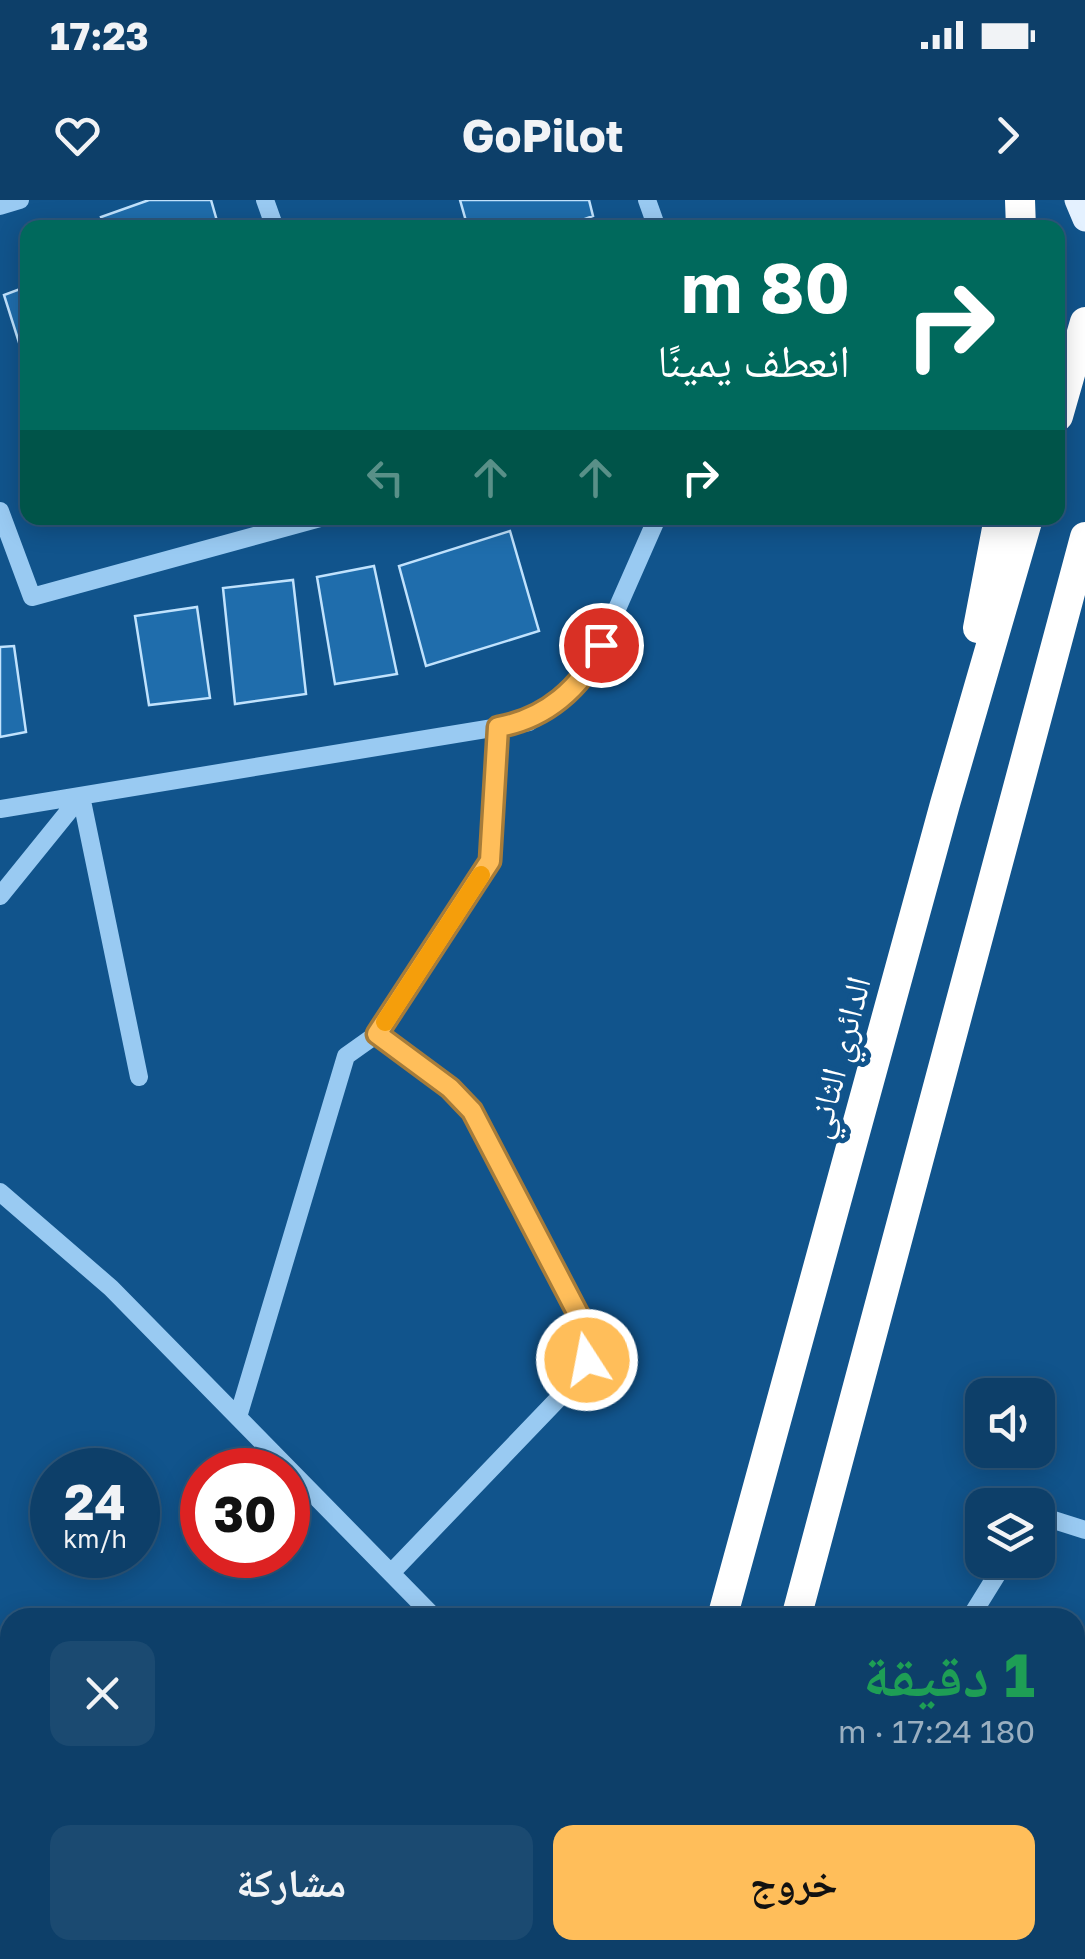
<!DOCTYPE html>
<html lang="ar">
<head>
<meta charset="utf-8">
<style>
	body { margin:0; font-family:"Golos Text","Noto Naskh Arabic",sans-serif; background:#1b4a71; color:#f1f3f6; direction:rtl; height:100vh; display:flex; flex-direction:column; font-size:38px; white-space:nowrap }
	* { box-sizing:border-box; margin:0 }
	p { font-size:32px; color:#9aafc0 }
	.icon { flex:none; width:55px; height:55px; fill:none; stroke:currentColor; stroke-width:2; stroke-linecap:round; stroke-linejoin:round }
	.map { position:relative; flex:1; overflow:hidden; direction:ltr }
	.drawer { position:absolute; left:0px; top:1408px; width:1085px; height:352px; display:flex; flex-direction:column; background:#0d3f69; border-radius:30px 30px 0 0; box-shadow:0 5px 25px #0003,0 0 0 2px #2d587d; direction:rtl }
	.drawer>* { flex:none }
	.banner { position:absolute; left:20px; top:20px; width:1045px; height:305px; border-radius:20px; box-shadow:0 5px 25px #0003,0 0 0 2px #2d587d; direction:rtl; background:#00695c; color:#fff; overflow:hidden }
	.controls { position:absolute; left:965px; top:1178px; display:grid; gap:20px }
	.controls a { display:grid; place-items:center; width:90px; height:90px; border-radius:20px; background:#0d3f69; box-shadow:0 5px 25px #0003,0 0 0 2px #2d587d; font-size:50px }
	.speed { position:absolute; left:30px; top:1248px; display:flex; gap:20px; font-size:50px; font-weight:700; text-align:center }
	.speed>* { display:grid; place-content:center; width:130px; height:130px; border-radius:50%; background:#0d3f69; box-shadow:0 5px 25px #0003,0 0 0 2px #2d587d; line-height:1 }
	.speed small { font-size:25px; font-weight:400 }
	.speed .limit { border:15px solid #d22; background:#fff; color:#111 }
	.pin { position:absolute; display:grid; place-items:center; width:85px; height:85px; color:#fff; margin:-42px; border:5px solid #fff; border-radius:50%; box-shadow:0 2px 10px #0007 }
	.me { position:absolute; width:110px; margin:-55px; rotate:349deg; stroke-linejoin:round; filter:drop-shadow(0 0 8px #0008) }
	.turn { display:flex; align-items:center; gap:35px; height:210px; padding:0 50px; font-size:45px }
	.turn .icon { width:130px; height:130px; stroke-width:2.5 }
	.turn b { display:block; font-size:70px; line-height:85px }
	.lanes { display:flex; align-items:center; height:95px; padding:0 50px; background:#0003; justify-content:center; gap:50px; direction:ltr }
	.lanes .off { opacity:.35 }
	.round { display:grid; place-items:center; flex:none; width:105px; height:105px; border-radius:20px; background:#1b4a71 }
	.overview { display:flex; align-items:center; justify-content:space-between; height:170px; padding:0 50px }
	h1 { font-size:60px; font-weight:700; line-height:75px; color:#1e9e55 }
	.primary-button { display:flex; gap:20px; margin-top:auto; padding:20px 50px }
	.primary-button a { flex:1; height:115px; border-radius:20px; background:#ffbe5a; color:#111; font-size:40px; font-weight:700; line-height:115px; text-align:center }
	.primary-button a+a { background:#1b4a71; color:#f1f3f6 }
	.status { display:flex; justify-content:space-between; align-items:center; height:70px; padding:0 50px; background:#0d3f69; direction:ltr }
	.status svg { height:28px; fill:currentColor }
	header { display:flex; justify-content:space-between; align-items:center; height:130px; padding:0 50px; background:#0d3f69; font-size:45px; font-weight:700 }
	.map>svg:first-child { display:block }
</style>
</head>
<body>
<div class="status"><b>17:23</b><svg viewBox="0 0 49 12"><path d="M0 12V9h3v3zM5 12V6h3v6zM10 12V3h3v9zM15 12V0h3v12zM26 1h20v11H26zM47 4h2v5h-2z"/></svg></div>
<header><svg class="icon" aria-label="forward" viewBox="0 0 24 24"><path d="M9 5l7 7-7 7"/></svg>GoPilot<svg class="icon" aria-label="heart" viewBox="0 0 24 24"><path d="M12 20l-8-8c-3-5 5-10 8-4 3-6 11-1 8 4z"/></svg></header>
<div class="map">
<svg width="1085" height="1759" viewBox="0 0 1085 1759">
	<rect width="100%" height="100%" fill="#11548c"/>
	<path fill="#1f6dac" stroke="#c0e2fd" stroke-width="2.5" d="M149 0H211L219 28H105L101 17Z
		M460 0H589L593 16 561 28H468Z
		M28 86V171L4 95Z
		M510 331 539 431 426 466 399 366Z
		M374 366 397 474 335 484 317 377Z
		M293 380 306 494 235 504 223 388Z
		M197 407 210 498 149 505 135 416Z
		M14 446 26 532 0 537V447Z"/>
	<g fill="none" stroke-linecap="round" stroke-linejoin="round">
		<path stroke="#99caf2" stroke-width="18" d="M265 0 275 28
			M647 0 657 28
			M0 6 20 0
			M0 311 32 397 320 318
			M81 596 139 877
			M0 609 529 522 587 477 657 318
			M0 696 81 596
			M377 834 449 888 471 911 587 1131V1159L580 1176 391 1373
			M0 992 111 1088 435 1418
			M238 1217 346 856 377 834 491 661 498 527
			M1038 1315 1085 1330
			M970 1418 1006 1360
			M789 1750 793 1759
			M600 1759 601 1750"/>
		<path stroke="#e4f1ff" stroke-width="25" d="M1077 0 1085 19"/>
		<path stroke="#fff" stroke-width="30" d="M1020 0 1021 28
			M1058 216 1085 122
			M978 428 999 318
			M722 1418 945 604 1028 318
			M796 1418 1085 337
			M625 1759 628 1750
			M701 1759 704 1750"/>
	</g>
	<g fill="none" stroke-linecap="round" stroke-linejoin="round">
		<g stroke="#a67c3a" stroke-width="25">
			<path id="route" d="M587 1160V1131L472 911 450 888 377 834 490 661 498 527C545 519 582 488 601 445"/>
		</g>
		<use href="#route" stroke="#ffbe5a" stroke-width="18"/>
		<path stroke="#f59e0b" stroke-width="18" d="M385 822 481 675"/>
	</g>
	<g text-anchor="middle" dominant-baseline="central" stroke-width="10" stroke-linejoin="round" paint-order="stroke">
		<g font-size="35" fill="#fff" stroke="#11548c">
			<text transform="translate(837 857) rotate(-75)">الدائري الثاني</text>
		</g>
	</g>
</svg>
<div class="controls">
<a><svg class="icon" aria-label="sound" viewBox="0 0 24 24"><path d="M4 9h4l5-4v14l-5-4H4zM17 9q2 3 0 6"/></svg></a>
<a><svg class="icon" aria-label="layers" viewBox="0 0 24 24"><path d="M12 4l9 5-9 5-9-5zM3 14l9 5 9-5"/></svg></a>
</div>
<div class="speed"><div>24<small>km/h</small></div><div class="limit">30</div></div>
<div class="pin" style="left:601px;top:445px;background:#d93025"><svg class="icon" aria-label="arrive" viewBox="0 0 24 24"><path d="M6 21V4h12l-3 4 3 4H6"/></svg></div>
<svg class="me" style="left:587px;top:1160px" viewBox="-20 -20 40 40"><circle r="17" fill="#ffbe5a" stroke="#fff" stroke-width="3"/><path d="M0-11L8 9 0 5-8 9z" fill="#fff"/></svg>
<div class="banner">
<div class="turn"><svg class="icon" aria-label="right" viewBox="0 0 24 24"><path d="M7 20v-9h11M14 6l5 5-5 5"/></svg><div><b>80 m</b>انعطف يمينًا</div></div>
<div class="lanes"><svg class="icon off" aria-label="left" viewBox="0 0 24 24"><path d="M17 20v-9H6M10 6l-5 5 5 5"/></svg><svg class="icon off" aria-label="ahead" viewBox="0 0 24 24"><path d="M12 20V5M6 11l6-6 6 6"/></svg><svg class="icon off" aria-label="ahead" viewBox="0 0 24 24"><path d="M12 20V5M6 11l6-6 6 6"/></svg><svg class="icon" aria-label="right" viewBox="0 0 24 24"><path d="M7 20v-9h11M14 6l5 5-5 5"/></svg></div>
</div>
<section class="drawer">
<div class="overview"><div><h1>1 دقيقة</h1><p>180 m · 17:24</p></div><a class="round"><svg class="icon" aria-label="close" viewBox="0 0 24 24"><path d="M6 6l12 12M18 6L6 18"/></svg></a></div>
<div class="primary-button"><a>خروج</a><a>مشاركة</a></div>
</section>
</div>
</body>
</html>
